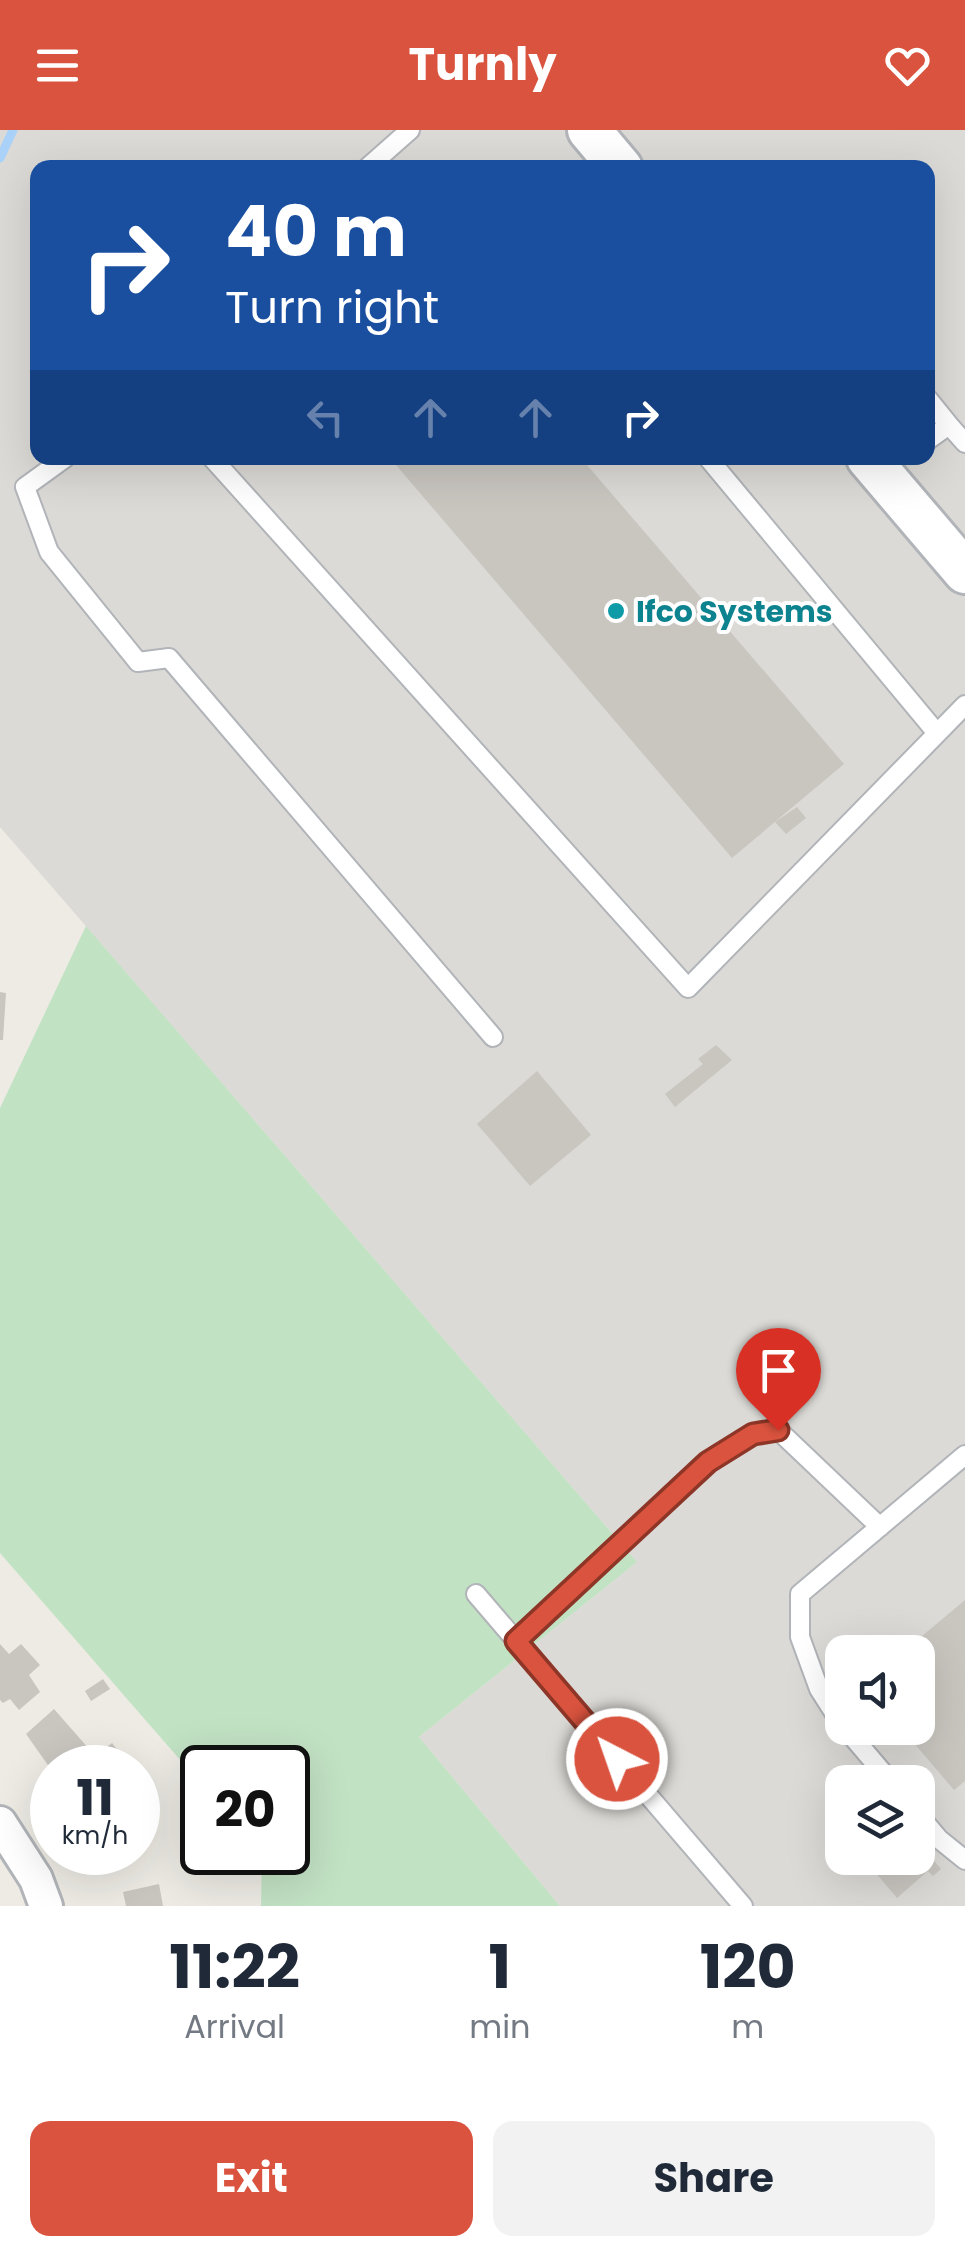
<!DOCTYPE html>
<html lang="en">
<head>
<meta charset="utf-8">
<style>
	body { margin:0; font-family:Poppins,sans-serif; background:#f2f2f3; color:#1f2937; height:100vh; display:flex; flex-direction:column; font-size:38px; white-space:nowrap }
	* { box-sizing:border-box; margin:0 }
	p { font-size:32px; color:#747a83 }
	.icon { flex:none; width:55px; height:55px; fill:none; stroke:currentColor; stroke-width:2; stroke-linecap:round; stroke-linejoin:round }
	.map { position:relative; height:1776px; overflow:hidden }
	.side { display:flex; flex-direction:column; background:#fff; flex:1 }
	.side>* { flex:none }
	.top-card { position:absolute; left:30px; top:30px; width:905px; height:305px; border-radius:20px; box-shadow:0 10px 40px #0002; background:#1a4fa0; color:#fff; overflow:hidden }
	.buttons { position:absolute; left:825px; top:1505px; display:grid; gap:20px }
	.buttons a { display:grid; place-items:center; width:110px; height:110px; border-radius:20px; background:#fff; box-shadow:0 10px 40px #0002; font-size:50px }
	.speed { position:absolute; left:30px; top:1615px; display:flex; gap:20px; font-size:50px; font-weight:700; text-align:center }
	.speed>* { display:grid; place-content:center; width:130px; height:130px; border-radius:50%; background:#fff; box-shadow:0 10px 40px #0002; line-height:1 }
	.speed small { font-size:25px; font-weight:400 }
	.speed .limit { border:5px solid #111; border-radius:15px; background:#fff; color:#111 }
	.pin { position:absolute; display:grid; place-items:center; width:85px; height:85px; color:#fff; margin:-102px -42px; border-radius:50% 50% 50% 0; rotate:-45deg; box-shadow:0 0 10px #0007 }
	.pin .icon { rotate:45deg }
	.me { position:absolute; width:110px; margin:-55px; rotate:319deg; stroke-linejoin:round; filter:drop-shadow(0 0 8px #0008) }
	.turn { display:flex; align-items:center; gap:35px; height:210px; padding:0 30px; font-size:45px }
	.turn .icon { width:130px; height:130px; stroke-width:2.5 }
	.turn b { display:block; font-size:70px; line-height:85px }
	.lanes { display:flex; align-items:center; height:95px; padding:0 30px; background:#0003; justify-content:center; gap:50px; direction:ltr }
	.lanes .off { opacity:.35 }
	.eta { display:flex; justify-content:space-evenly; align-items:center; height:170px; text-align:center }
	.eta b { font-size:60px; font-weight:700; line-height:70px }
	.button { display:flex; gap:20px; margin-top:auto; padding:20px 30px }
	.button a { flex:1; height:115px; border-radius:20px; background:#d9533e; color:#fff; font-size:40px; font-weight:700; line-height:115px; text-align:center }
	.button a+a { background:#f2f2f3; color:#1f2937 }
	header { display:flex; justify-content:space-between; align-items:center; height:130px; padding:0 30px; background:#d9533e; color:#fff; font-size:45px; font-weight:700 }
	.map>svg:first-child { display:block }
</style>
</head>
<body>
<header><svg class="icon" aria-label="menu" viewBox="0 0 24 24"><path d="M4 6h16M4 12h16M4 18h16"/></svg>Turnly<svg class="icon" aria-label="heart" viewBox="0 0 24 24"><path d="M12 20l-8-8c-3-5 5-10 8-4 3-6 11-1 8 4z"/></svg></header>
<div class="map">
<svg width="965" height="1776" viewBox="0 0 965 1776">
	<rect width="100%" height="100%" fill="#edebe4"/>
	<path fill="#dcdad6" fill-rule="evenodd" d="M0 0H965V1776H560L419 1607 637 1432 0 697ZM38 38H928V328H38ZM842 1522H918V1598H842ZM842 1652H918V1728H842Z"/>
	<path fill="#c2e2c4" d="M86 796 637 1432 419 1607 560 1776H261L262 1723 288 1722V1638H202V1655L0 1423V978Z"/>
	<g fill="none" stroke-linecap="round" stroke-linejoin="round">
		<path stroke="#aad1f7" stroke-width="9" d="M0 28 13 0"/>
	</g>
	<path fill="#c9c6c0" d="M390 328H581L844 634 732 728Z
		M797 677 806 688 786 704 775 692Z
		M0 862 6 863 3 910H0Z
		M716 915 732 930 675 977 665 964 703 934 698 929Z
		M537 941 591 1005 530 1056 477 994Z
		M965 1470V1651L954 1660 901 1598H918V1522H903Z
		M0 1514 9 1524 21 1514 40 1535 29 1545 40 1562 19 1580 10 1569 3 1573 0 1570Z
		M103 1549 110 1559 91 1571 85 1561Z
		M54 1579 90 1620 71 1638H50L26 1604Z
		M112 1613 120 1623 97 1638 91 1629Z
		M918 1712 941 1739 933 1746 928 1741 897 1768 863 1728H918Z
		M159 1754 163 1776H126L123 1762Z"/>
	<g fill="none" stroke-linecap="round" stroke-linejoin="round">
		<g stroke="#b1b4b8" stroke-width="22">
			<path id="service" d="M367 38 410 0
				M928 269 949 295 928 310
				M949 295 965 313
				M65 328 25 357 49 422 138 532 169 528 493 907
				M212 328 688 858 965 575
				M708 328 936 602
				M476 1464 743 1776
				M516 1511 709 1332 753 1304 778 1300 880 1397
				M842 1595 819 1559 800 1507V1464L965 1325
				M845 1598 891 1652
				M918 1684 939 1709 965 1730"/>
		</g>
		<g stroke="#b1b4b8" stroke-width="38">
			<path id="minor" d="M0 1693 36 1749 46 1776"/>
		</g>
		<g stroke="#b1b4b8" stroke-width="48">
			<path id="tertiary" d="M589 0 621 38
				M868 328 965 442"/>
		</g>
		<use href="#service" stroke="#fff" stroke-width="18"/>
		<use href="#minor" stroke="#fff" stroke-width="32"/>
		<use href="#tertiary" stroke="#fff" stroke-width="42"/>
	</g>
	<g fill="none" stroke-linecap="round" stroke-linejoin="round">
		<g stroke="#8d3628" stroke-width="25">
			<path id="route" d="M617 1629 516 1511 708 1332 753 1304 778 1300"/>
		</g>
		<use href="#route" stroke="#d9533e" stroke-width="18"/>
	</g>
	<circle fill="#0f9aa8" stroke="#fff" stroke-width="4" cx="616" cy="481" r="10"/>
	<g text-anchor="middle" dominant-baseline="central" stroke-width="8" stroke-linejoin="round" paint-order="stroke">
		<g font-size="30" font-weight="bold" fill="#0d838f" stroke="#fff" text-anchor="start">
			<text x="636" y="481">Ifco Systems</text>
		</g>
	</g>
</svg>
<div class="buttons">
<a><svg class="icon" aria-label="sound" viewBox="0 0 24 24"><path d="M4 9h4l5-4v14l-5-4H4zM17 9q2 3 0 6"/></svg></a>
<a><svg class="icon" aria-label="layers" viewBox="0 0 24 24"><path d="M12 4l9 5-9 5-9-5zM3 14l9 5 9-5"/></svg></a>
</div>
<div class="speed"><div>11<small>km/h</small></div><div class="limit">20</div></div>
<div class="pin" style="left:778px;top:1300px;background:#d93025"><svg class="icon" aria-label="arrive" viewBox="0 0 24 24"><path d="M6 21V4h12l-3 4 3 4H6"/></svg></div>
<svg class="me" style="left:617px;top:1629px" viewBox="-20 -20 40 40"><circle r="17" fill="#d9533e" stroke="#fff" stroke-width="3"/><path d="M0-11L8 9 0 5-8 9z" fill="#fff"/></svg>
<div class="top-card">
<div class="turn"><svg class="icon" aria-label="right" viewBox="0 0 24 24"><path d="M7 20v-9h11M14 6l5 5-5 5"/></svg><div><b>40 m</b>Turn right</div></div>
<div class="lanes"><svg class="icon off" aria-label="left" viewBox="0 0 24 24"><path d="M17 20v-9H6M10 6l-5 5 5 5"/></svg><svg class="icon off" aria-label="ahead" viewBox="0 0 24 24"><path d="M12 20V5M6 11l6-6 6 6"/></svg><svg class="icon off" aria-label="ahead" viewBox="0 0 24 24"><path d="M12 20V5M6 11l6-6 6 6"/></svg><svg class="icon" aria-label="right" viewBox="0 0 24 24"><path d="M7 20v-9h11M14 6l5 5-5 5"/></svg></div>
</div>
</div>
<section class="side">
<div class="eta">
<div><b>11:22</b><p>Arrival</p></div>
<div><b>1</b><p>min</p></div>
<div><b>120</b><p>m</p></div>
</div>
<div class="button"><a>Exit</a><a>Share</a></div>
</section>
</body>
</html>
